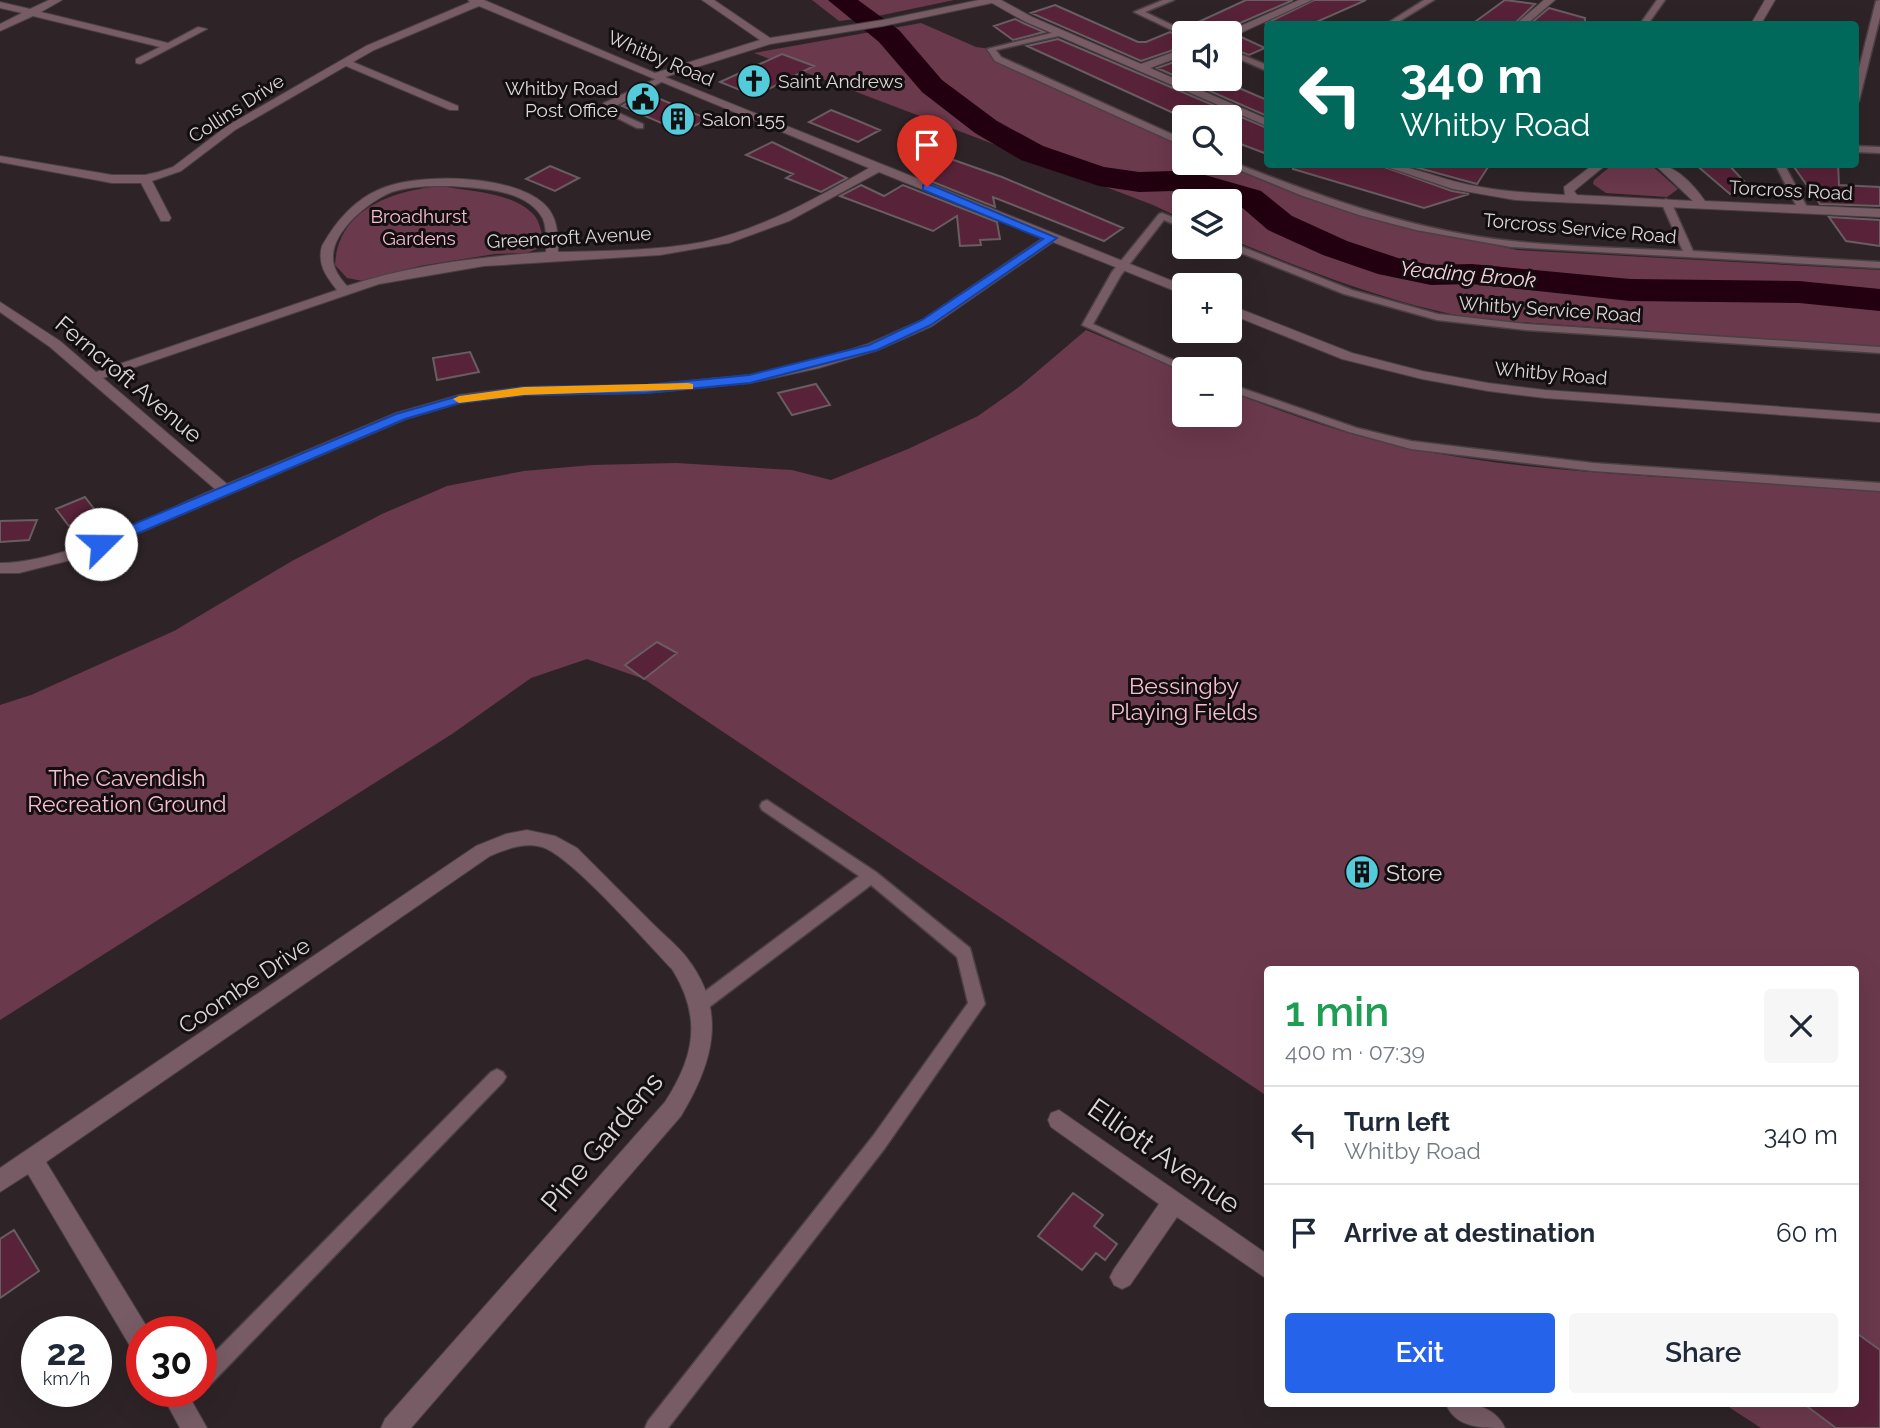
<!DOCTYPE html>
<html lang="en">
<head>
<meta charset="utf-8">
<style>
	body { margin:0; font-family:Raleway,sans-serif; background:#f6f6f7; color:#1f2937; height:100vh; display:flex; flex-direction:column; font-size:26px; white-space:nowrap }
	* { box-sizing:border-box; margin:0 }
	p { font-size:23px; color:#747a83 }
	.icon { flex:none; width:38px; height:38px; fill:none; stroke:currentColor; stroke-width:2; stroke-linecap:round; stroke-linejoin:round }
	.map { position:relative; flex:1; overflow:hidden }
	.sheet { position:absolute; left:1264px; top:966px; width:595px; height:441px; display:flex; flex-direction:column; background:#fff; border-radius:7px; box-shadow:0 7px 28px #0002 }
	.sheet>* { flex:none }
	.banner { position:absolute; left:1264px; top:21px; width:595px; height:147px; border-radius:7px; box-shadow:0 7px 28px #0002; background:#00695c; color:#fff; overflow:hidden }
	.buttons { position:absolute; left:1172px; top:21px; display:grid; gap:14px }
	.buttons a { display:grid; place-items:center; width:70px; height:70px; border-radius:7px; background:#fff; box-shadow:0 7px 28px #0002; font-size:35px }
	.speed { position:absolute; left:21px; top:1316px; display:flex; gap:14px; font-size:35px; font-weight:700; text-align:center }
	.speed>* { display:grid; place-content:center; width:91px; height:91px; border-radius:50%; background:#fff; box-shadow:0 7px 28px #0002; line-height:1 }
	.speed small { font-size:18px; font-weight:400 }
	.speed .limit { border:10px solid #d22; background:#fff; color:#111 }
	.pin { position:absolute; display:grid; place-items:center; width:60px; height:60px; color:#fff; margin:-72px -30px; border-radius:50% 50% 50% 0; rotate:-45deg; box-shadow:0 0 7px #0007 }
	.pin .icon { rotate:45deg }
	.me { position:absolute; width:77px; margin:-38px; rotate:68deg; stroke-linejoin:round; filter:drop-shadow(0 0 5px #0008) }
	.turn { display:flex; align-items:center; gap:24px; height:147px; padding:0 21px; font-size:32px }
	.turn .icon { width:91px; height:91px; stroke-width:2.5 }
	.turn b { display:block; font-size:49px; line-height:60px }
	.round { display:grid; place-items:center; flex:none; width:74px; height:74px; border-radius:7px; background:#f6f6f7 }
	.overview { display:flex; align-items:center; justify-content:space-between; height:119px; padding:0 21px }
	h1 { font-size:42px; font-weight:600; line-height:52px; color:#1e9e55 }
	.button { display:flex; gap:14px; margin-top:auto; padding:14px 21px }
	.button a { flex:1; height:80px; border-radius:7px; background:#2563eb; color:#fff; font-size:28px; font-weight:600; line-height:80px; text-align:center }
	.button a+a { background:#f6f6f7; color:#1f2937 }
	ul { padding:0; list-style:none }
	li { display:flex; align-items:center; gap:21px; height:98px; padding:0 21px; border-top:2px solid #e0e1e3 }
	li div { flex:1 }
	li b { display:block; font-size:26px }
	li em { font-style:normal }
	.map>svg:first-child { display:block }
</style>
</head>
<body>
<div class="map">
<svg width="1880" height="1428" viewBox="0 0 1880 1428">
	<rect width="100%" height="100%" fill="#2e2427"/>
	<path fill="#6b394c" d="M812 0H954L873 17 839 21Z
		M921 23 976 47 991 49 995 55 1185 144V163H1229L1416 227 1517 250 1880 270V347L1477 319C1391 304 1311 272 1230 239V201H1185V220L1153 205 754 53Z
		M1612 165H1651L1678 189 1667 197 1606 193 1593 184 1594 180Z
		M440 186C468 191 511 192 532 213 539 219 541 230 543 239L539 248 527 253 495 254 420 266 363 281 347 278 335 265C338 209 392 191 440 186Z
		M1086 330 1185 372V415H1230V391C1285 414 1350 436 1408 448 1562 479 1723 477 1880 491V1428H1761L1724 1404H1855V970H1267V1096L644 679 587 659 531 678 452 734 0 1020V705L31 695 174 631 292 561 382 514 447 486 524 471 592 465 676 463 792 470 831 480 908 449 978 416 1019 387Z"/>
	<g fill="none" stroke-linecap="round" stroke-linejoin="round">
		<path fill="#22000f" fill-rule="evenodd" d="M828 0H858L899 30 942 80 997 121 1043 146 1104 167 1139 172 1173 171 1205 175 1261 191 1292 216 1347 241 1398 258 1431 265 1472 264 1630 279 1799 281 1880 289V311L1799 303 1630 301 1472 284 1431 285 1378 274 1323 255 1268 230 1239 205 1230 201 1173 191 1139 192 1099 186 1021 160 975 133 922 92 879 42Z"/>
	</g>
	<path fill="#582238" stroke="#685d60" stroke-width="2" d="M1246 0H1293L1238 24H1194Z
		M1314 0H1366L1312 24H1265Z
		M1505 0 1535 4 1514 24H1472Z
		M1055 5 1138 42H1146L1170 32 1185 37V46L1141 61 1031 13Z
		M1549 8 1585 18V24H1530Z
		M1015 19 1023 23 1044 32 1013 40 994 26Z
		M1239 36 1265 48 1249 55 1230 48V38Z
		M1058 39 1267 128V154L1230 140V117H1182L1027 46Z
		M782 54 814 66 755 96 720 82Z
		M1185 58V79H1218L1267 100V116L1157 68Z
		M646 93 667 102 708 119 682 132 622 106Z
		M831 110 856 120 880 130 858 142 809 122Z
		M772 142 847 178 821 192 786 178 793 174 746 155Z
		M948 158 1002 177 1123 228 1104 241 993 197 995 207 918 176Z
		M1294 164H1376L1452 191 1469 194 1424 208 1293 169Z
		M1404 164H1490L1477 184Z
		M1695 164H1728L1753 191 1730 194Z
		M1792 164H1838L1839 185 1880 187V206L1820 204Z
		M550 166 579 178 555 191 526 179Z
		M861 185 884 196 903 185 997 222 1000 239 980 240 981 245 960 246 957 216 933 231 840 196Z
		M1829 217 1880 220V246L1846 241Z
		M470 352 479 372 437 380 433 358Z
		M816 384 830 405 792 415 778 393Z
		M85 497 98 514 69 526 56 509Z
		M37 520 29 540 0 542V521Z
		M657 642 677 653 644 679 625 665Z
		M1073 1193 1103 1215 1094 1226 1117 1244 1105 1260 1096 1253 1082 1270 1038 1236Z
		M14 1230 39 1271 0 1298V1239Z
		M1855 1332 1880 1350V1428H1836L1804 1404H1855Z"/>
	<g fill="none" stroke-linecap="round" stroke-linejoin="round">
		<g stroke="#4a4043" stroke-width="3">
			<path id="service" d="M1163 0H1174L1145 12 1189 33 1182 35 1134 12Z
				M1424 0H1434L1395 24H1386Z
				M1657 0H1665L1648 24H1640Z
				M1880 0V17L1859 101 1855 104V84L1876 1Z
				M1060 31H1063V35L996 50 1001 57 1185 140V147L995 61 987 49Z
				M1230 50 1267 65V71L1230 55Z
				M658 78 665 80 610 109 643 124V128H637L601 110 604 103Z
				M1855 146 1880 147V153L1855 152Z
				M1230 161C1322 197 1414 231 1512 241 1568 247 1626 248 1683 251L1661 202 1666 199 1671 202 1693 251 1880 262V268L1511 247 1416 230 1359 215 1303 196 1222 163Z
				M1775 164H1784L1808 209 1806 211 1798 209Z
				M1162 213 1185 222V229L1164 220 1121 275 1093 324 1193 369H1185V372L1082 325 1112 272 1159 214Z
				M1230 242 1352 290 1438 314 1526 324 1880 347V353L1526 330 1437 320 1344 294 1226 247H1230Z
				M1230 384 1357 428 1411 441 1593 463 1880 483V491L1593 471 1411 449 1349 432 1230 391Z
				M767 800 876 872 970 948 985 1004 885 1148 668 1428H645L648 1421 873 1136 968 1003 957 957 871 885 704 1011 698 1013 692 1011 690 1006 692 1001 859 876 762 810 760 806 762 802Z
				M497 1069 503 1072 506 1077 503 1082 208 1387 201 1390V1366L491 1072Z"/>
		</g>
		<g stroke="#4a4043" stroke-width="2">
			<path id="minor" d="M49 0H62L41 12 168 43 198 27 207 29 140 64 136 63V59L160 47 33 16 0 31V24L22 13 0 8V2L30 9Z
				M468 0H484L655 73 760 40 702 0H714L770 38 883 20 979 0H1001L1032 17 1141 64 1185 48V55L1150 68 1267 119V126L1024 21 992 3 883 26 770 44 665 77 1185 286V295L1053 242 932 326 878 350 819 368 750 383 646 393 524 395 460 403 406 419 83 557 19 573H0V563C64 563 154 515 215 489L50 347 0 312V302L60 341 96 372 337 290C326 276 317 264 322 246 335 223 353 201 378 190 416 172 510 174 543 203 558 216 558 234 558 252 606 251 655 251 703 242 762 229 817 198 869 168L479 6 374 50 353 62 458 106V110H450L346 66 235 130 181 171 152 181 171 218 169 221H161L141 183H112L0 162V156L112 175H145L158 172 173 167 227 126 366 46 470 2ZM879 172 1043 238 922 320 868 344 811 362 750 375 646 385 524 387 459 395 396 413 227 484 103 378 379 284 484 266 660 255 729 243 789 221ZM451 186C479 188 528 189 543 219 547 229 546 242 546 252 479 257 411 265 347 286 340 278 333 269 333 258 332 231 369 201 392 192 411 186 431 186 451 186Z
				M1299 0H1312L1234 36 1225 33Z
				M1544 0H1555L1527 24H1516Z
				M1765 0H1775L1761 24H1751Z
				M1378 164C1405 164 1430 175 1457 182 1492 191 1529 193 1565 195L1564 187 1594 164H1607L1574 191 1577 195 1693 201 1654 164C1675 164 1693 184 1705 201L1880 209V217L1515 200 1453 189Z
				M1230 305 1352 353 1422 371 1488 383 1545 390 1880 414V422L1545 398 1488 391 1422 379 1342 359 1230 314Z
				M527 830 555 836 577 848C602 873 627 898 653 924 664 935 677 945 687 958 728 1011 713 1063 681 1116L411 1428H381L385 1419 665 1102C695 1056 702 1017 672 969 647 943 570 855 542 847 524 842 506 849 490 856L46 1162 150 1332H142V1354L133 1351 28 1174 0 1192V1168L476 846 506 834Z
				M1059 1110 1267 1254V1279L1177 1217 1130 1285 1122 1289 1114 1285 1110 1277 1114 1269 1159 1204 1051 1127 1048 1120 1051 1113Z
				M160 1391H186L207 1428H180Z
				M1446 1404C1468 1402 1494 1404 1505 1428 1481 1428 1456 1428 1446 1404Z"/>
		</g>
		<use href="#service" fill="#775c65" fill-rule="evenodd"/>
		<use href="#minor" fill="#775c65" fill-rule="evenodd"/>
	</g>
	<path fill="#2563eb" stroke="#184099" stroke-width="2" d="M923 185H931L1057 238 931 325 877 350 750 383 646 393 524 395 460 403 405 419 106 547H96L94 544 96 540 396 414 455 397 524 387 646 385 749 375 869 345 922 320 1043 239 923 190Z"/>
	<path fill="#f59e0b" d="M688 383 693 384V389L524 395 459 403 453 399 459 396 524 387Z"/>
	<defs>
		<g id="church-disc" transform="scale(1.75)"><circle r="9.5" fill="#53cbdb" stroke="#130f10"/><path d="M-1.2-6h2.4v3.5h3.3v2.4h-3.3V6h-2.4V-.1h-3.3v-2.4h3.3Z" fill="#111"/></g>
		<g id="civic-disc" transform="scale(1.75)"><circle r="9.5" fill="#53cbdb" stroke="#130f10"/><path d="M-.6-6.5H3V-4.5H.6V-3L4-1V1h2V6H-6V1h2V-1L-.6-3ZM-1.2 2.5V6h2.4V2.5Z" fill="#111"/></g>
		<g id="building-disc" transform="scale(1.75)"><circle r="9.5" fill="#53cbdb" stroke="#130f10"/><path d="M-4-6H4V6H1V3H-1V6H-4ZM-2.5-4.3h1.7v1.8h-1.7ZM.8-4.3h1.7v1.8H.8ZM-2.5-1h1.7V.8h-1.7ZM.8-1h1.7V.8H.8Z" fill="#111"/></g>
	</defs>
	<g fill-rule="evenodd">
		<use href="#church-disc" x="754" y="81"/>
		<use href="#civic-disc" x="643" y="99"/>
		<use href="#building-disc" x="678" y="119"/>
		<use href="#building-disc" x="1362" y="872"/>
	</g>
	<g text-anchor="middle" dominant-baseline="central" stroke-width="6" stroke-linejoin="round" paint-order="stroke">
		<g font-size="19" fill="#dcd6d7" stroke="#130f10">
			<text transform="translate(661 58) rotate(23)">Whitby Road</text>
			<text transform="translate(236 108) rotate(-33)">Collins Drive</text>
			<text transform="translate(1791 190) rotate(3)">Torcross Road</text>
			<text transform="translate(1580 228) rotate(5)">Torcross Service Road</text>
			<text transform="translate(569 237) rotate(-3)">Greencroft Avenue</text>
			<text transform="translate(1550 309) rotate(4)">Whitby Service Road</text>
			<text transform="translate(1551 373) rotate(5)">Whitby Road</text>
		</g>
		<g font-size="19" fill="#dcd6d7" stroke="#130f10" text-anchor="start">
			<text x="778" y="81">Saint Andrews</text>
			<text x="618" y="88" text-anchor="end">Whitby Road<tspan x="618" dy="22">Post Office</tspan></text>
			<text x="702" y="119">Salon 155</text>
		</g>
		<g font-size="19" fill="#f6bed0" stroke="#130f10">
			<text x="419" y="216">Broadhurst<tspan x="419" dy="22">Gardens</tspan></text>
		</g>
		<g font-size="21" font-style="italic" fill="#f7d1dd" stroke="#130f10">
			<text transform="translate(1468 274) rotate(5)">Yeading Brook</text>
		</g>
		<g font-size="23" fill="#dcd6d7" stroke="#130f10">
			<text transform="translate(129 379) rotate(40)">Ferncroft Avenue</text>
			<text transform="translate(244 985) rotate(-34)">Coombe Drive</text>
		</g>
		<g font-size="23" fill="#f6bed0" stroke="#130f10">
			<text x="1184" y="685">Bessingby<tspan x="1184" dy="26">Playing Fields</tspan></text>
			<text x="127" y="777">The Cavendish<tspan x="127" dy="26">Recreation Ground</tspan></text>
		</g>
		<g font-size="23" fill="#dcd6d7" stroke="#130f10" text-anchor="start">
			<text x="1386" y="872">Store</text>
		</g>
		<g font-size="28" fill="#dcd6d7" stroke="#130f10">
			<text transform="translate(602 1142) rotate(-50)">Pine Gardens</text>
			<text transform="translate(1164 1156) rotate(35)">Elliott Avenue</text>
		</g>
	</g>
</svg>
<div class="buttons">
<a><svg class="icon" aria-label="sound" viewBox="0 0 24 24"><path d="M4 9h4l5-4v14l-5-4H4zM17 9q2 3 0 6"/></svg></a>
<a><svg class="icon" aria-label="search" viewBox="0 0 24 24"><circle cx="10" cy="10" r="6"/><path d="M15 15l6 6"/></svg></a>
<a><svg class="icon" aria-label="layers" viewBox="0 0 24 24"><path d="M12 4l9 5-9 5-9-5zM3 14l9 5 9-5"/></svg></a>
<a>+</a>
<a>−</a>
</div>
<div class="speed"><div>22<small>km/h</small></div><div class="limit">30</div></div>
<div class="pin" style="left:927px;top:187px;background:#d93025"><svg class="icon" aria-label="arrive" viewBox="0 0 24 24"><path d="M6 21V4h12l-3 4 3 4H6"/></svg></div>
<svg class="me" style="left:101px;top:544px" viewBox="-20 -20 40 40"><circle r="19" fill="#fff"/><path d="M0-13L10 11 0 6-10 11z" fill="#2563eb"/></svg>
<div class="banner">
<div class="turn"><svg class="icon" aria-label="left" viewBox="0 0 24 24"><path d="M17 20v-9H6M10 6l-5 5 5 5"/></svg><div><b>340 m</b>Whitby Road</div></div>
</div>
<section class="sheet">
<div class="overview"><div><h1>1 min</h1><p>400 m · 07:39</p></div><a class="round"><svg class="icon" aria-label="close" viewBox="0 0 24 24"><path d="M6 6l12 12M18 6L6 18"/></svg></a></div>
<ul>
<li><svg class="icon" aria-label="left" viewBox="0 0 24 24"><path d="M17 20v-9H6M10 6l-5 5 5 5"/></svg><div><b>Turn left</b><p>Whitby Road</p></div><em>340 m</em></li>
<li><svg class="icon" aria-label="arrive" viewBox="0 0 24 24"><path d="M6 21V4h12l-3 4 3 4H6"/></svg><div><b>Arrive at destination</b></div><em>60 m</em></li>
</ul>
<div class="button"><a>Exit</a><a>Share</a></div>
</section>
</div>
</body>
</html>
